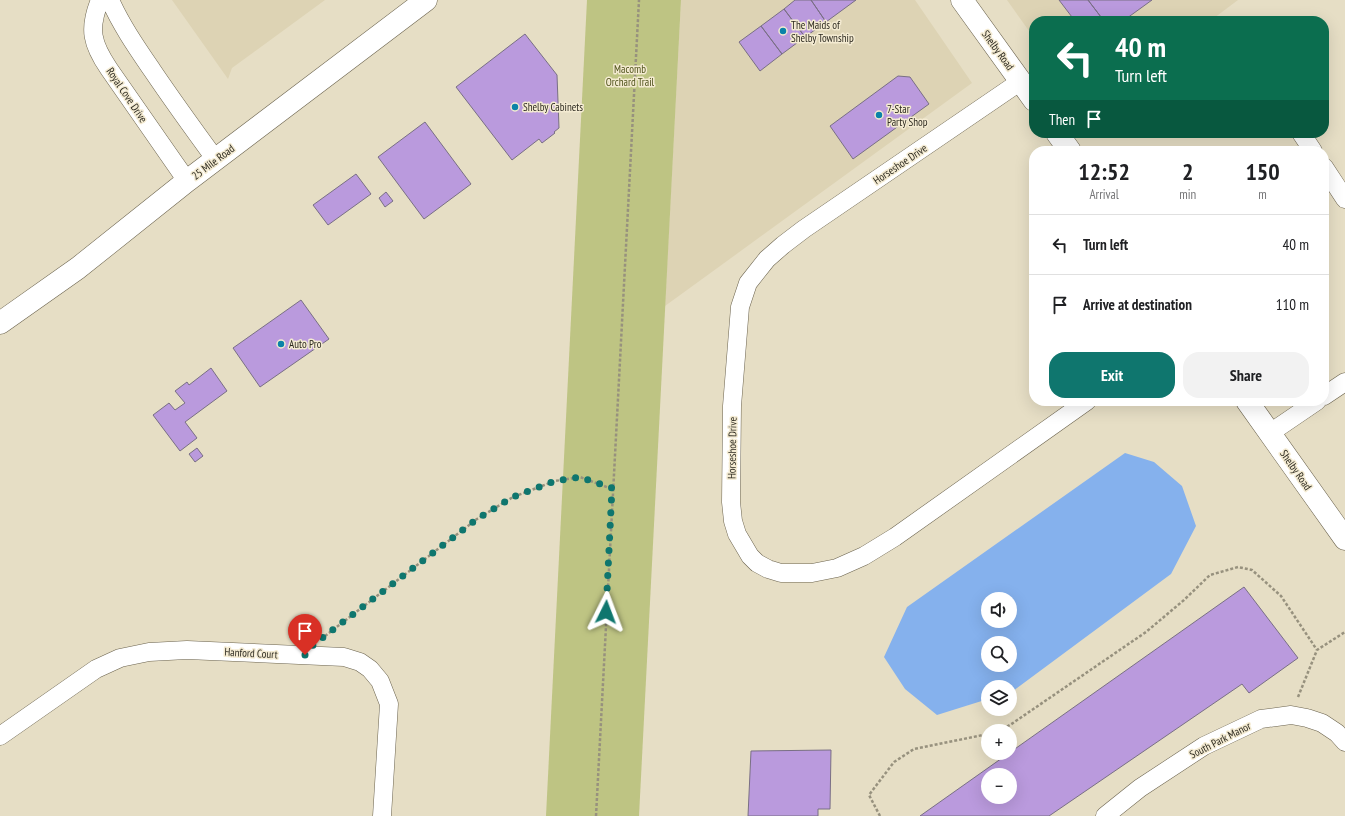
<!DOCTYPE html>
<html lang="en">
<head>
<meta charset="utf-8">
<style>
	body { margin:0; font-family:"PT Sans Narrow",sans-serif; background:#f2f2f2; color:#202124; height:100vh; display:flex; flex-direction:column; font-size:15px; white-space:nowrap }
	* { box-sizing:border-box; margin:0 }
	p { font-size:13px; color:#757577 }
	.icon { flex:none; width:22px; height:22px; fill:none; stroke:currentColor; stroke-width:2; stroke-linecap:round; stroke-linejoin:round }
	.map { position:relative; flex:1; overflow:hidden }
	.details { position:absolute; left:1029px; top:146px; width:300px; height:260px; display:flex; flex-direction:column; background:#fff; border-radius:16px; box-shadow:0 4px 16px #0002 }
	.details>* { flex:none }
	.banner { position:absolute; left:1029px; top:16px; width:300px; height:122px; border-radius:16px; box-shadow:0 4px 16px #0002; background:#0b6e4f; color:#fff; overflow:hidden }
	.tools { position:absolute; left:981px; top:592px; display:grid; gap:8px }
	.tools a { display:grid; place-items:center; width:36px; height:36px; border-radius:50%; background:#fff; box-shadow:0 4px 16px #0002; font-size:20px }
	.pin { position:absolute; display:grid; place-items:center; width:34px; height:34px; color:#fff; margin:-41px -17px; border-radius:50% 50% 50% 0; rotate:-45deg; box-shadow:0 0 4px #0007 }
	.pin .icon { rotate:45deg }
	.me { position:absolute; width:44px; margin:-22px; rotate:3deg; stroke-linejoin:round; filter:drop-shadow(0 0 3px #0008) }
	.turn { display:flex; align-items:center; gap:14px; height:84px; padding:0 20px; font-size:18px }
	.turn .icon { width:52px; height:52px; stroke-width:2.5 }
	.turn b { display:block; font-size:28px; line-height:34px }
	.then { display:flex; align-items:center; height:38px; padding:0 20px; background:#0003; gap:8px; font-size:15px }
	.eta { display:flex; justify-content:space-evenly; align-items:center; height:68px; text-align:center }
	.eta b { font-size:24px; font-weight:700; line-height:28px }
	.primary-button { display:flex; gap:8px; margin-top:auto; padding:8px 20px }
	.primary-button a { flex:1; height:46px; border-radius:16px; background:#0f766e; color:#fff; font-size:16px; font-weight:700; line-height:46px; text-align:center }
	.primary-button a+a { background:#f2f2f2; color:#202124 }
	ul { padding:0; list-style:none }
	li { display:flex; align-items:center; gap:12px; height:60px; padding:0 20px; border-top:1px solid #e0e0e0 }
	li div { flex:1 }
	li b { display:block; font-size:15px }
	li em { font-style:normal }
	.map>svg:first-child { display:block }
</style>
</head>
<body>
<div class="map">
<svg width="1345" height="816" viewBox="0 0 1345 816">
	<rect width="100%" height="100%" fill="#e6dec5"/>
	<path fill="#ddd3b4" d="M172 0H325L232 68 228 79Z
		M681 0H915L972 83 665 306Z
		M1007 0H1238L1210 21H1034V38Z"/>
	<path fill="#bec483" d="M587 0H681L639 816H546Z"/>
	<path fill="#85b1ed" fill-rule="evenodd" d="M1125 453 1154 462 1182 486 1196 526 1171 574 1013 691 1010 692V687H988V699L937 715 905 689 884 657 907 607ZM988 599H1010V621H988ZM988 643H1010V665H988Z"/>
	<path fill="#ba9add" stroke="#796f84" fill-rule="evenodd" d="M795 0H811L826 22 805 37 784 9Z
		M811 0H856L826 22Z
		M1059 0H1088L1104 21H1075Z
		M1088 0H1152L1123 21H1104Z
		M784 9 805 37 782 54 761 26Z
		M761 26 782 54 760 71 739 42Z
		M525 34 557 75 559 128 554 132 555 133 542 143 539 139 512 160 456 87Z
		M898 76 910 77 929 104 853 159 830 126Z
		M425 122 471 184 424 219 378 157Z
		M356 174 371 194 328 225 313 205Z
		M386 192 393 201 385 207 379 198Z
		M301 300 329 339 260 387 233 348Z
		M211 368 227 391 185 422 197 438 180 451 153 415 169 403 175 410 185 403 175 391 187 382 189 385Z
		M197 448 203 456 195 462 189 454Z
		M1244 587 1298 658 1249 693 1242 684 1049 816H920ZM988 775H1010V797H988Z
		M831 750 830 809H818V816H748L751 751Z"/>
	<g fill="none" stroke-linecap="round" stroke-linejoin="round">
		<g stroke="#6b634e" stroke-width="19">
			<path id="street" d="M100 0C88 29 92 44 109 69L187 181
				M110 0C121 25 137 48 152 70 173 101 194 130 216 160
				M1021 81 804 229 783 245 767 259 748 283 740 307 732 406 731 502 733 521 737 534 750 556 757 563 768 569 781 573H812L837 568 864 556 895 537 1087 401
				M1301 133 1313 151
				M1324 167 1345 199
				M1324 396 1345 382
				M1270 433 1317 401
				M0 736 96 669 120 658 149 652 187 650 344 657 360 662 370 669 380 681 389 704 382 816
				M1105 816 1140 788 1204 746 1261 719 1291 715 1307 718 1322 723 1337 733 1345 742"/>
		</g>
		<g stroke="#6b634e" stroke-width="23">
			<path id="secondary" d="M962 0 1034 100
				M1057 133 1070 151
				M0 323 78 268 187 181 426 0
				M1247 401 1345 539"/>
		</g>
		<path stroke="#97917e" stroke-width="2.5" stroke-dasharray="3 2" stroke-linecap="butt" d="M325 636 477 519 513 497 555 481 580 477 612 489
			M1298 697 1317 650 1345 632
			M998 731 1010 725 1146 632 1184 600 1210 575 1238 567 1252 570 1281 596 1317 650
			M596 816 639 0
			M880 816 869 795 894 762 914 749 988 734"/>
		<use href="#street" stroke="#fff" stroke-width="18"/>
		<use href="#secondary" stroke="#fff" stroke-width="22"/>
	</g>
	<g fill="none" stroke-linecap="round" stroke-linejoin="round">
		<path stroke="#0f766e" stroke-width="7" stroke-dasharray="0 12.6" d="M305 655 313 645 477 519 513 497 555 481 580 477 612 488 606 612"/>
	</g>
	<g fill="#0a83a8" stroke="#f4ebd2" stroke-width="1.5">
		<circle cx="783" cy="31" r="4"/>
		<circle cx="515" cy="107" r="4"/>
		<circle cx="879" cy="115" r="4"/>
		<circle cx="281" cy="344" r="4"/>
	</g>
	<g text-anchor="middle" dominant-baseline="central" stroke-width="3" stroke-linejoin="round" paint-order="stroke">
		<g font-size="11" fill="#2d2a20" stroke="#f4ebd2" text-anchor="start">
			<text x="791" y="25">The Maids of<tspan x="791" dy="13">Shelby Township</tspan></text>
			<text x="523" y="107">Shelby Cabinets</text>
			<text x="887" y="109">7-Star<tspan x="887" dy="13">Party Shop</tspan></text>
			<text x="289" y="344">Auto Pro</text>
		</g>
		<g font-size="11" fill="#2d2a20" stroke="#f4ebd2">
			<text transform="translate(998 50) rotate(54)">Shelby Road</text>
			<text transform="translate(127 95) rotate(56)">Royal Cove Drive</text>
			<text transform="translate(213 162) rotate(-37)">25 Mile Road</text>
			<text transform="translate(900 164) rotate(-34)">Horseshoe Drive</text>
			<text transform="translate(732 448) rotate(-89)">Horseshoe Drive</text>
			<text transform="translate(1296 470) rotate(55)">Shelby Road</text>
			<text transform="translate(251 653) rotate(3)">Hanford Court</text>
			<text transform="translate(1220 740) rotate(-27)">South Park Manor</text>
		</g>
		<g font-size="11" fill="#4f521a" stroke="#f4ebd2">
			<text x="630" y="69">Macomb<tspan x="630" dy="13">Orchard Trail</tspan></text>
		</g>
	</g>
</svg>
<div class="tools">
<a><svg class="icon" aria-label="sound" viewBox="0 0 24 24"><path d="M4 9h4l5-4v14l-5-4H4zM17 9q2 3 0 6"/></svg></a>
<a><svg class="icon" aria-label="search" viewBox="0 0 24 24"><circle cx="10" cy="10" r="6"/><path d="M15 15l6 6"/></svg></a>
<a><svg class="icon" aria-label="layers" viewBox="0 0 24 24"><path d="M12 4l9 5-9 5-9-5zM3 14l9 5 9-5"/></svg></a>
<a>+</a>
<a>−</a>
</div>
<div class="pin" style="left:305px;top:655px;background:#d93025"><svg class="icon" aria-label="arrive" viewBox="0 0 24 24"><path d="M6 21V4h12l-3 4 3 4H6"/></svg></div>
<svg class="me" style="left:606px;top:612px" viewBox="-20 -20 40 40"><path d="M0-17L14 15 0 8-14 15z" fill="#0f766e" stroke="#fff" stroke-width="4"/></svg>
<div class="banner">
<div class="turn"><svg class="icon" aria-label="left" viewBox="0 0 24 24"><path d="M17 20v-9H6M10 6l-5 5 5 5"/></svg><div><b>40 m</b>Turn left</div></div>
<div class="then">Then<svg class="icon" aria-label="arrive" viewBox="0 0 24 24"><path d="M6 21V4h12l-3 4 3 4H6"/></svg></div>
</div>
<section class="details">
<div class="eta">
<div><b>12:52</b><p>Arrival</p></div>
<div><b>2</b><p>min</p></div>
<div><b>150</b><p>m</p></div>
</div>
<ul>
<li><svg class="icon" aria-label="left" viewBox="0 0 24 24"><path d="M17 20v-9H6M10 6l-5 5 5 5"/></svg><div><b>Turn left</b></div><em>40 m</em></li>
<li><svg class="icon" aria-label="arrive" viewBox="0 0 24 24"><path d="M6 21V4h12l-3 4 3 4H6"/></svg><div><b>Arrive at destination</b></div><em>110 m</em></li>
</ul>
<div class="primary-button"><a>Exit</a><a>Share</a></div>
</section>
</div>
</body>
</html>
